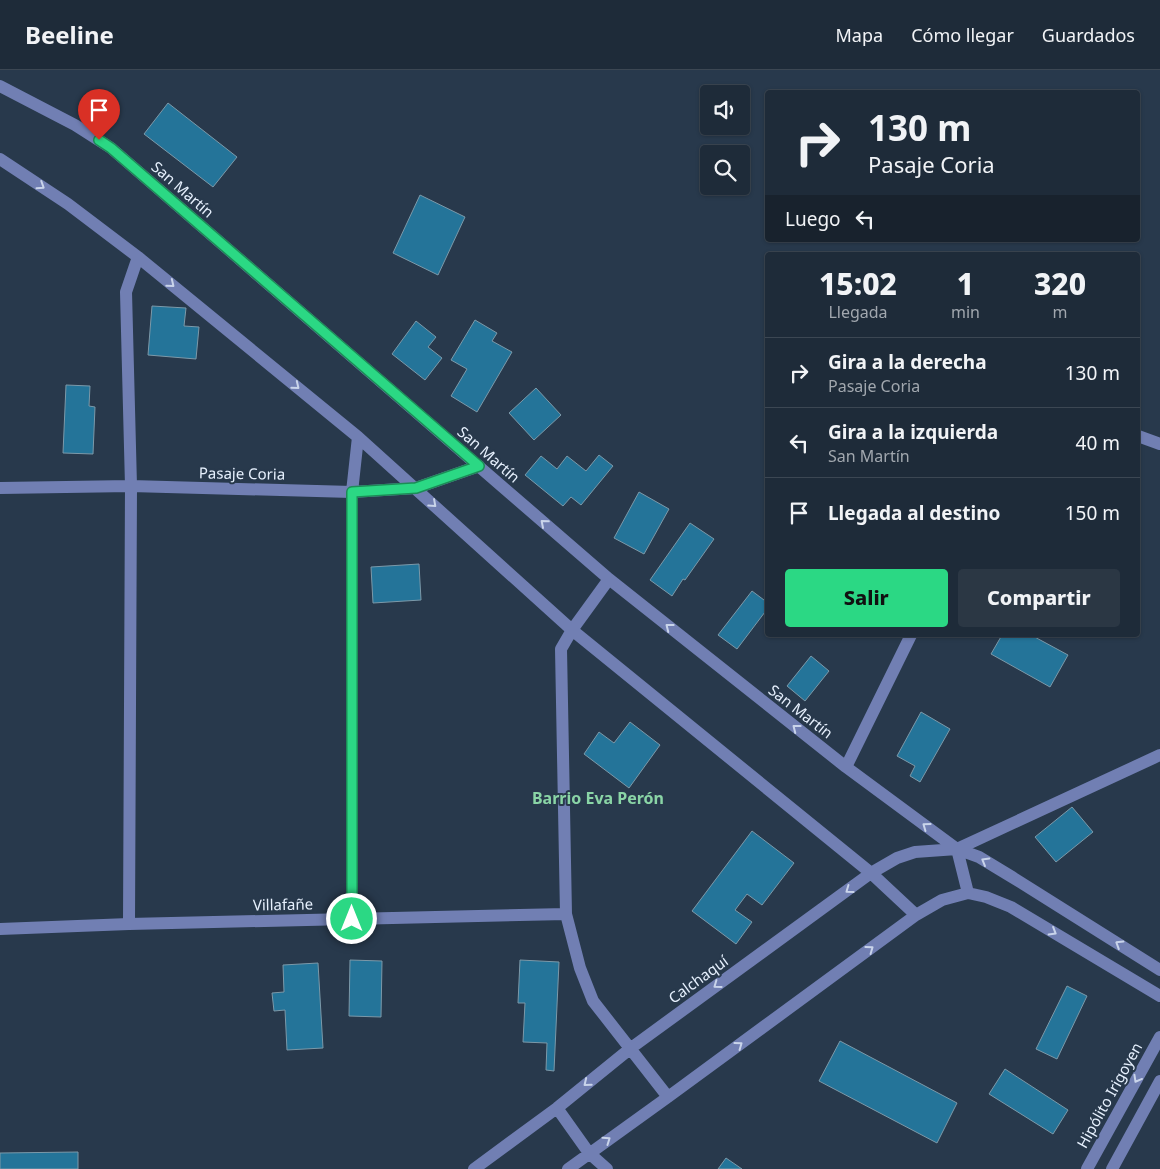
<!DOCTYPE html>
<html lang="es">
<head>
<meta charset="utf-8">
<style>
	body { margin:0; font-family:"Noto Sans",sans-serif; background:#2b3744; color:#f1f3f6; height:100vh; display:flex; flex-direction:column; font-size:19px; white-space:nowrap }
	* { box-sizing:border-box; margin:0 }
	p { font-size:16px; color:#a1a7ae }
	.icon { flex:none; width:28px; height:28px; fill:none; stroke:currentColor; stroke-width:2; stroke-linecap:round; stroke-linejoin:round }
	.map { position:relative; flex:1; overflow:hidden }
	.details { position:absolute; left:765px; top:182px; width:375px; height:385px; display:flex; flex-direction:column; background:#1e2b39; border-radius:5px; box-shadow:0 1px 4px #0004,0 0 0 1px #3c4753 }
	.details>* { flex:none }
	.banner { position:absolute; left:765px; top:20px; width:375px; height:152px; border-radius:5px; box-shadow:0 1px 4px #0004,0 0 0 1px #3c4753; background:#1e2b39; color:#f1f3f6; overflow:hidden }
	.buttons { position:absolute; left:700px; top:15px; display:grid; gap:10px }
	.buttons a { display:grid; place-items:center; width:50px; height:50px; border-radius:5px; background:#1e2b39; box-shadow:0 1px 4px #0004,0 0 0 1px #3c4753; font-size:25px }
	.pin { position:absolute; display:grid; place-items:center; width:42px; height:42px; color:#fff; margin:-51px -21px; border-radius:50% 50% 50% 0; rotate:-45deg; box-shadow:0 0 5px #0007 }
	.pin .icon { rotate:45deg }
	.me { position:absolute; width:55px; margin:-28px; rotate:0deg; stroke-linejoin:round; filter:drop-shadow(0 0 4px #0008) }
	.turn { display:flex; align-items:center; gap:18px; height:105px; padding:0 20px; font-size:22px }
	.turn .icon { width:65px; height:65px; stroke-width:2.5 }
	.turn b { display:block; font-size:35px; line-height:42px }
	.then { display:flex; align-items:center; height:48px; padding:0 20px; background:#0003; gap:10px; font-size:19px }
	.eta { display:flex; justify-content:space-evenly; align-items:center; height:85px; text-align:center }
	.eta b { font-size:30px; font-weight:800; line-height:35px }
	.primary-button { display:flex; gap:10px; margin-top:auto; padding:10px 20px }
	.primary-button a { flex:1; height:58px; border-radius:5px; background:#2bd884; color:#111; font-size:20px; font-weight:800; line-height:58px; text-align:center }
	.primary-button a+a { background:#2b3744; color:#f1f3f6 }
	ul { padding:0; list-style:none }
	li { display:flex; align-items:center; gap:15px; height:70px; padding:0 20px; border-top:1px solid #3c4753 }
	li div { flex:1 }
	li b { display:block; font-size:19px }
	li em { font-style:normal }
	header { display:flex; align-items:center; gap:30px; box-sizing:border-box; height:70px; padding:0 25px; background:#1e2b39; border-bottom:1px solid #3c4753 }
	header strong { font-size:24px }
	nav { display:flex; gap:28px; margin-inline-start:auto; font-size:18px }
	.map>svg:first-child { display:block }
</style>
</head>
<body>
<header>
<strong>Beeline</strong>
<nav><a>Mapa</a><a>Cómo llegar</a><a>Guardados</a></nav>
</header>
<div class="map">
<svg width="1160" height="1099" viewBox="0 0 1160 1099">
	<rect width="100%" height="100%" fill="#28394c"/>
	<path fill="#247499" stroke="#7c99a9" d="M168 33 237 87 213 117 144 64Z
		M420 125 465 147 438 205 393 183Z
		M152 236 186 238 184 256 199 257 196 289 148 285Z
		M475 250 497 263 492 271 512 282 477 342 451 326 467 299 451 290Z
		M416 251 436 267 428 277 442 288 425 310 392 284Z
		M66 315 90 316 89 336 95 337 93 384 63 383Z
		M536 318 561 345 534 370 509 343Z
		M599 385 613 396 581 435 571 427 563 436 525 405 541 386 557 399 567 386 586 401Z
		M639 422 669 439 644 484 614 468Z
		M690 453 714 469 685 510 683 509 672 526 650 510Z
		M419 494 421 530 373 533 371 497Z
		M752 521 768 533V538L737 579 718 565Z
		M1002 565H1031L1068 585 1050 617 991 584Z
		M811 586 829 601 805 631 787 616Z
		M921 642 950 659 920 712 910 706 915 696 897 686Z
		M630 652 660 675 629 718 584 684 599 662 614 673Z
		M1072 737 1093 762 1056 792 1035 767Z
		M752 761 794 793 762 835 747 824 735 840 752 852 736 874 692 841Z
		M350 890 382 891 381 947 349 946Z
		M520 890 559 892 554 1001 546 1000 547 973 523 972 525 933H518Z
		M318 893 323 978 287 980 285 940 274 941 272 923 284 922 283 895Z
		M1067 916 1087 926 1057 989 1036 979Z
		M840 971 957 1033 937 1073 819 1011Z
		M1005 999 1068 1040 1053 1064 989 1024Z
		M78 1082V1099H0V1083Z
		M726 1088 742 1099H718Z"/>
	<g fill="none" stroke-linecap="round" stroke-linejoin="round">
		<path stroke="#717fb3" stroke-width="12" d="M0 16 75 55 111 78 609 509 846 697 957 779 968 823
			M0 89 68 134 138 187 358 367 572 560 871 803 916 845
			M1138 366 1160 374
			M0 418 131 416 352 422 416 418 479 396
			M609 509 572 560 561 579 566 844 580 898 593 931 668 1027
			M846 697 911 565
			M957 779 979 787 1012 807 1160 900
			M352 849V422L358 367
			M129 854 131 416 126 222 138 187
			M0 859 129 854 566 844
			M557 1038 589 1083 607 1099
			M474 1099 557 1038 631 978 871 803 897 788 915 782 957 779 1160 685
			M568 1099 668 1027 916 845 942 830 968 823 986 827 1011 837 1160 926
			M1087 1099 1160 967
			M1112 1099 1160 1011"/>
	</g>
	<defs><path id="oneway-chevron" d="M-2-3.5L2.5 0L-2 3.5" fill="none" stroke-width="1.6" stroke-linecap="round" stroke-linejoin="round" transform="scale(1.25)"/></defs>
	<g stroke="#c9d4ea">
		<use href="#oneway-chevron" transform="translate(41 116) rotate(33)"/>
		<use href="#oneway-chevron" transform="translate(171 214) rotate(39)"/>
		<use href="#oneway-chevron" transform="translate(296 316) rotate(39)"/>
		<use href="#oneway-chevron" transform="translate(433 434) rotate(42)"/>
		<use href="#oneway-chevron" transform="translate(544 453) rotate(-139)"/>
		<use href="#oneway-chevron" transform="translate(669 557) rotate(-142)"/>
		<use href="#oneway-chevron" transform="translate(796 658) rotate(-142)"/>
		<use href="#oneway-chevron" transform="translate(926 756) rotate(-144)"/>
		<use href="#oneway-chevron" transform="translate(985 791) rotate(-150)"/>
		<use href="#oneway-chevron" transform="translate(849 820) rotate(144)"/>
		<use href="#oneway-chevron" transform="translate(1053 862) rotate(31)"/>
		<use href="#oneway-chevron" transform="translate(1119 874) rotate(-148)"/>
		<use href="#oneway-chevron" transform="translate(870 879) rotate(-36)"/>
		<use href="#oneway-chevron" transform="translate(717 915) rotate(144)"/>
		<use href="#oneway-chevron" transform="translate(739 975) rotate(-36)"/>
		<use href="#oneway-chevron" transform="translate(1137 1009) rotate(119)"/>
		<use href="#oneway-chevron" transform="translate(587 1013) rotate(141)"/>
		<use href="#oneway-chevron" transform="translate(607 1070) rotate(-35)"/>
	</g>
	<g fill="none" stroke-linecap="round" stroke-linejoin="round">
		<g stroke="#1c8c56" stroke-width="12">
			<path id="route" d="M99 70 111 78 479 396 416 418 352 422V849"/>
		</g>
		<use href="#route" stroke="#2bd884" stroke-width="9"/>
	</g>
	<g text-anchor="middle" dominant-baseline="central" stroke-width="4" stroke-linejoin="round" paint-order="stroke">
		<g font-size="15" fill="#e6f0fd" stroke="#28394c">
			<text transform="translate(183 119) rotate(41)">San Martín</text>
			<text transform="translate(489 384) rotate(41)">San Martín</text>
			<text transform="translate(242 403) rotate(1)">Pasaje Coria</text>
			<text transform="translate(801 641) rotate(38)">San Martín</text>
			<text transform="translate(283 834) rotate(-1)">Villafañe</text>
			<text transform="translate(698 909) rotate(-36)">Calchaquí</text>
			<text transform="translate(1109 1025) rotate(-61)">Hipólito Irigoyen</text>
		</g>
		<g font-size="16" font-weight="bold" fill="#8ad5a6" stroke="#28394c">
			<text x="598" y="728">Barrio Eva Perón</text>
		</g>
	</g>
</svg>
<div class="buttons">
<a><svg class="icon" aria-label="sound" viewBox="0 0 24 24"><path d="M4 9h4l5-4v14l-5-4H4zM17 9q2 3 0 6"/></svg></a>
<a><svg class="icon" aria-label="search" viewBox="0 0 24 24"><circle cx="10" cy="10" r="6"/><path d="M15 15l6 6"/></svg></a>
</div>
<div class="pin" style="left:99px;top:70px;background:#d93025"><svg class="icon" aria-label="arrive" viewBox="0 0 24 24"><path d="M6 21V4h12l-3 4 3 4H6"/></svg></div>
<svg class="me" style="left:352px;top:849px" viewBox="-20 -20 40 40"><circle r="17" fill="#2bd884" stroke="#fff" stroke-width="3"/><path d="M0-11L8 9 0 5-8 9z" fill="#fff"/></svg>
<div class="banner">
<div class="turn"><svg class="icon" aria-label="right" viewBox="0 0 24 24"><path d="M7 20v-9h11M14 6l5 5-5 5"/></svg><div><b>130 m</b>Pasaje Coria</div></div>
<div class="then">Luego<svg class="icon" aria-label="left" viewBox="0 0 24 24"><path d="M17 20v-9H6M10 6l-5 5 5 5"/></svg></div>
</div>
<section class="details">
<div class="eta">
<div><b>15:02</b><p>Llegada</p></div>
<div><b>1</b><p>min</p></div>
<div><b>320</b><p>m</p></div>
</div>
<ul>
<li><svg class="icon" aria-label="right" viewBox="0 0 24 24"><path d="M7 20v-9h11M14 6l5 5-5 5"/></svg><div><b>Gira a la derecha</b><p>Pasaje Coria</p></div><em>130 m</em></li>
<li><svg class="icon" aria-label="left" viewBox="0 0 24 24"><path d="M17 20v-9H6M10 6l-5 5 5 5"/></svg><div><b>Gira a la izquierda</b><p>San Martín</p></div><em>40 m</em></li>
<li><svg class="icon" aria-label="arrive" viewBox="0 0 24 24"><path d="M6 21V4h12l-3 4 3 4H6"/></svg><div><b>Llegada al destino</b></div><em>150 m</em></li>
</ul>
<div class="primary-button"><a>Salir</a><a>Compartir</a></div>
</section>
</div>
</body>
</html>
